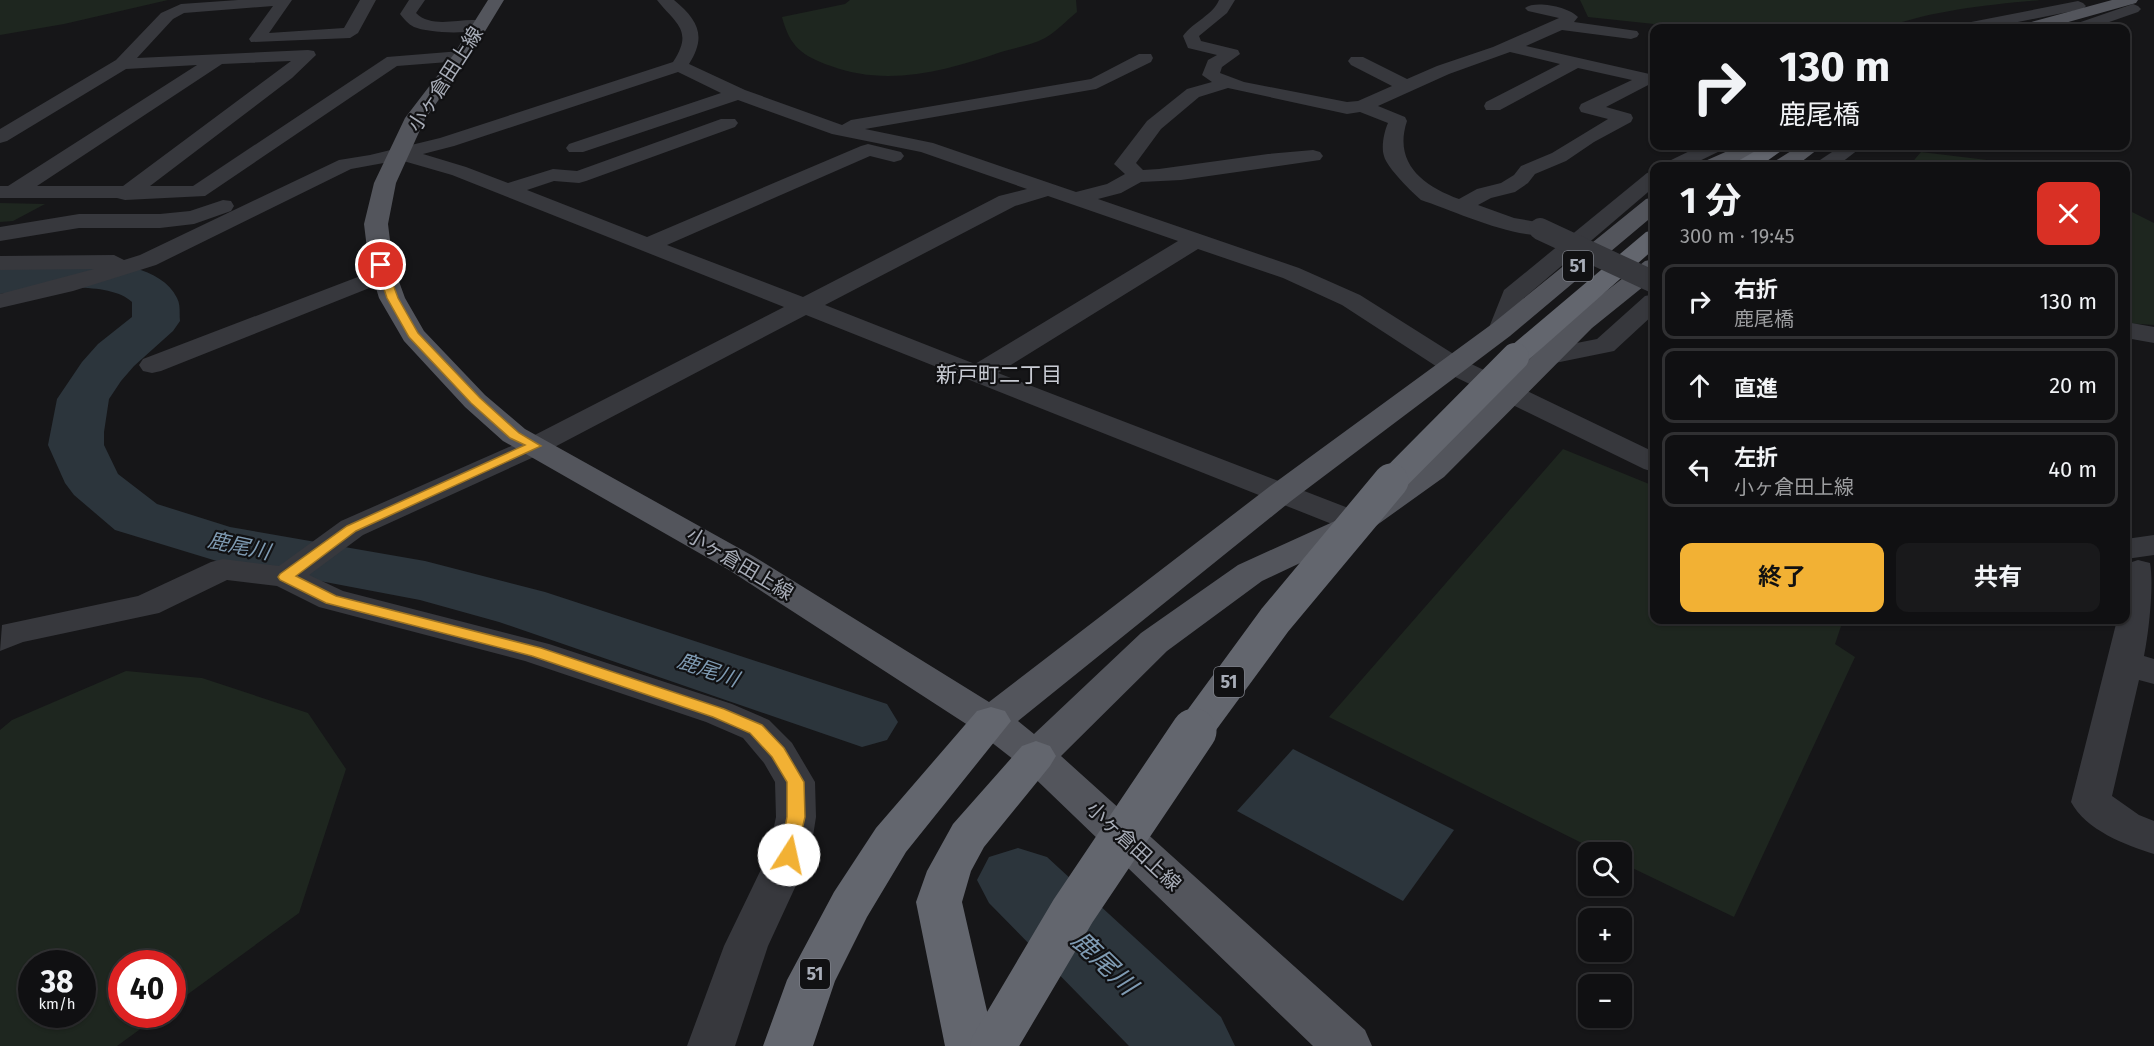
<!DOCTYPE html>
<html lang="ja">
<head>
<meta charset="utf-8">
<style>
	body { margin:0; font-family:"Fira Sans","Noto Sans JP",sans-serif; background:#19191b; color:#f1f3f6; height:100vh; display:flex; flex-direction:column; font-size:22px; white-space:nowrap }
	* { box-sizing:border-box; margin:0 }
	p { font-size:20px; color:#9c9d9f }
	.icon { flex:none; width:33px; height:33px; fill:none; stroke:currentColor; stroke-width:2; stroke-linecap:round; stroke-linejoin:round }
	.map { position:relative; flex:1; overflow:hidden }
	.drawer { position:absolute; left:1650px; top:162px; width:480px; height:462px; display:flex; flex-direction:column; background:#101012; border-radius:12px; box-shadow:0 2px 4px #0004,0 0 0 2px #303032 }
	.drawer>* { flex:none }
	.top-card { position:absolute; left:1650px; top:24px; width:480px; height:126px; border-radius:12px; box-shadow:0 2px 4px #0004,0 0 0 2px #303032; background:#101012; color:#f1f3f6; overflow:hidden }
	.tools { position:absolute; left:1578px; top:842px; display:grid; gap:12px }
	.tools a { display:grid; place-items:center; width:54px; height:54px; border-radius:12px; background:#101012; box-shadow:0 2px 4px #0004,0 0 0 2px #303032; font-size:30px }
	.speed { position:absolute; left:18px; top:950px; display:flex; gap:12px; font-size:30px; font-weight:700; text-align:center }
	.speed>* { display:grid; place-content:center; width:78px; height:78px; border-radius:50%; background:#101012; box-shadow:0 2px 4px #0004,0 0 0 2px #303032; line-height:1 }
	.speed small { font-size:15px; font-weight:400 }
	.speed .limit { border:9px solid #d22; background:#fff; color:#111 }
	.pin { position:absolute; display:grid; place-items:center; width:51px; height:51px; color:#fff; margin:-26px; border:3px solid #fff; border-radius:50%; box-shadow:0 2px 6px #0007 }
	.me { position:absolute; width:66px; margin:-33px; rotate:10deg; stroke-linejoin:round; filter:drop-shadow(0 0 4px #0008) }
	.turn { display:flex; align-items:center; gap:21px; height:126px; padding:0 30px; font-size:27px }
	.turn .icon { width:78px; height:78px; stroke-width:2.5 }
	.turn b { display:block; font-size:42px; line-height:51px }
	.round { display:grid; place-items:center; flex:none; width:63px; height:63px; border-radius:12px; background:#19191b }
	.overview { display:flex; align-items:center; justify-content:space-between; height:102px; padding:0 30px }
	h1 { font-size:36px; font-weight:700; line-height:45px }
	.action { display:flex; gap:12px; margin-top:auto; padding:12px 30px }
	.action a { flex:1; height:69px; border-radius:12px; background:#f2b134; color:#111; font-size:24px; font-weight:700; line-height:69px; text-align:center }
	.action a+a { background:#19191b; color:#f1f3f6 }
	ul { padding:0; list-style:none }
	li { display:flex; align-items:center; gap:18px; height:75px; margin:0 12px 9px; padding:0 18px; border:3px solid #303032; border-radius:12px }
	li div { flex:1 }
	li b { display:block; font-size:22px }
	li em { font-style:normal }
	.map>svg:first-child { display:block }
</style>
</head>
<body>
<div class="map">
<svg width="2154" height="1046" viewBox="0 0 2154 1046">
	<rect width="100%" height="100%" fill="#161618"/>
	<path fill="#1e261f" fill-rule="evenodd" d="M0 0H168L64 24 0 35Z
		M850 0H1076L1077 12C1067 20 1056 32 1045 38 1032 45 1015 48 1001 52 946 71 887 87 831 66 802 56 790 47 782 17L845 4Z
		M1580 0H2040C1987 5 1934 10 1884 28H1664L1654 24 1588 17Z
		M1921 152 1987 160 2010 166H1909Z
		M0 203 45 204 13 221 0 222Z
		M2126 209 2154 223V325L2126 323Z
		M1563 449 1654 486V620H1843L1835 644 1855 657 1734 917 1622 863V852H1600L1329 717Z
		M126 671 202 678 308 713 346 769 299 913 173 1005 172 963H122V1014H161L117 1046H0V730L12 720ZM32 963H82V1014H32Z"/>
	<path fill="#2c353c" d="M1293 749 1454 830 1403 901 1237 811Z"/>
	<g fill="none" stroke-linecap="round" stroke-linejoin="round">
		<path fill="#2c353c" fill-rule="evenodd" d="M59 262C94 261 159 261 177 298 181 305 179 314 180 321L173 331 134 366 121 381 109 399 104 432V445L118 474 157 504 230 527 425 561 545 592 887 704 898 722 887 740 862 747 499 622 420 600 220 562 115 530 74 495 65 483 48 445 57 399 82 362 98 344 132 317V302C106 278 33 291 0 294V266Z
			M1018 848 1047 857 1221 1017 1235 1046H1129L989 903 977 880 989 857Z"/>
		<path fill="#37383d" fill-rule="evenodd" d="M238 0H292L269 33 344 28 360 0H376L358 33 350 38 251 42 249 39 273 6 184 13 173 19 137 58 308 50 314 51 316 55 292 78 150 186H193L387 57 461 51 467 52 469 56 467 60 461 61 397 66 205 196 125 200 117 198H0V186H8L197 65 126 69 7 141 0 143V129L116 60 161 13 181 4ZM291 61 123 186H37L222 64Z
			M409 0H425L416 13C436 33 475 11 488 25 478 36 428 33 414 27 408 24 404 19 400 14Z
			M657 0H674C698 20 707 36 689 64L745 90 842 125 851 120 1091 79 1139 54H1151L1153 58 1151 62 1096 89 865 129 933 143 1076 192 1107 184 1125 174 1114 164 1147 121 1187 89 1212 82 1202 75 1208 60 1217 55 1188 48 1183 36C1193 22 1213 15 1219 0H1235L1227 13 1199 36 1201 41 1238 50 1240 54 1222 67 1220 73 1244 82 1347 102 1358 101 1392 86 1351 65 1348 61 1351 57H1363L1407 79 1437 66 1493 47 1559 18 1528 11 1525 8C1535 0 1569 7 1578 17L1574 22 1637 31 1639 34 1637 37 1631 39 1562 30 1526 46 1654 75V82L1606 107 1631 114 1633 118 1631 122 1594 142 1566 161 1535 174 1528 183 1515 192 1491 198 1478 205 1514 218 1548 224 1551 229 1548 234C1518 241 1452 210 1421 200 1412 192 1387 168 1384 156 1381 147 1384 132 1388 123L1360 112 1347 114 1228 88 1199 97 1161 129 1136 163 1143 170 1159 169 1268 154 1313 150 1320 152 1323 156 1320 160 1181 180 1141 182 1121 193 1098 199 1299 268 1360 295 1463 360 1654 452V472L1644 469 1445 372 1342 305 1283 278 1198 249 998 373 1369 516 1374 523 1369 530 1358 532 1347 530 806 315 545 452 363 535 309 575 343 591 549 644 732 704 769 720 792 743 815 782 816 817 810 855 768 946 735 1046H687L724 946 768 855 776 817 775 782 764 763 743 738 706 722 525 661 319 607 277 586 227 580 159 613 23 642 0 651 2 625 138 596 211 562 223 559 279 566 341 521 525 440 784 307 452 175 400 160 351 169 156 265 73 291 0 308V294L94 269 0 270V256L114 255 124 260 140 255 339 160 370 155 440 138 673 62C694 30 676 24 657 0ZM1510 52 1560 64 1486 102 1484 106 1486 110H1500L1578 68 1632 80 1581 104 1579 108 1581 112 1608 119 1552 153 1521 166 1514 175 1501 183 1477 189 1459 199C1423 186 1393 163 1407 121L1405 117 1378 106 1449 74ZM678 72 721 93 569 144 566 148 569 152H583L738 100 832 134 921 152 1027 189 999 196 803 297 667 245 870 156 894 162 901 160 904 156 901 152 868 144 861 146 647 237 527 190 554 181 579 183 586 181 735 127 738 123 735 119H721L577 171 553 169 508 183 466 167 423 154 454 146ZM1048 196 1178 241 975 364 825 305 1015 206Z
			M2078 1 2083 3 2086 6 2083 9 1988 28H1958L1966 23Z
			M2133 4 2138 6 2141 9 2138 12 2092 28H2070L2072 25Z
			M1700 146H1725L1722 150 1689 166H1664L1667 162Z
			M1841 146H1863L1837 166H1814L1817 162Z
			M1654 171V187L1524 298 1510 335 1501 338 1492 335 1488 330 1504 290 1647 173Z
			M223 200 231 201 234 206 231 211 194 224 160 228H79L0 241V227L79 214H160L190 211Z
			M384 267 392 269 396 274 392 279 161 371 152 373 143 371 139 365 143 359Z
			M1654 294V314L1614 351 1550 364 1541 362 1537 356 1541 350 1597 339 1645 296Z
			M2126 322 2154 327V343L2126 338Z
			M2154 535V555L2126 559V539Z
			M2138 560 2150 563C2154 583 2149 632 2144 656L2154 659V684L2139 680 2112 796 2139 815 2154 821V854C2125 845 2086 830 2071 802L2117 620H2126V564Z"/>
		<path fill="#53555c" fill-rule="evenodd" d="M488 0H504L470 56 425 119 396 183 388 224 393 265 405 298 424 331 485 395 525 429 753 556 989 702 1269 487 1492 324 1646 199 1654 197V215L1510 336 1291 501 1018 721 1034 734 1141 633 1238 565 1346 516 1422 463 1574 316 1645 261 1654 259V278L1592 328 1444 477 1370 530 1262 581 1167 651 1061 756 1365 1030 1372 1046H1313L1022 766 977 731 729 570 503 441 465 407 404 341 379 298 369 265 364 224 374 183 405 118 454 54Z
			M2112 0H2138L2136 3 2047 28H2022L2024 24Z
			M1739 146H1764L1761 150 1729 166H1702L1705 161Z
			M1799 146H1822L1796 166H1773L1775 161Z"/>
		<path fill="#63666e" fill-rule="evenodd" d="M1764 146H1788L1760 166H1736L1738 161Z
			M1654 230V249L1525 363 1515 365 1505 363 1501 357 1505 351 1646 232Z
			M991 707 1005 711 1011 721 906 852 867 917 835 981 813 1046H763L787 980 834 892 876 828 977 711Z
			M1036 741 1050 746 1056 756 1050 766 984 847 971 871 962 902 995 1046H945L916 902 927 871 953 824 1022 746Z"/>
		<path stroke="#37383d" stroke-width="22" d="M1540 229 1654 282"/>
		<path stroke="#63666e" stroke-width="28" d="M1390 483 1515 357"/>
		<path stroke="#63666e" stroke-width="35" d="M1193 732 1275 620 1391 481"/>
		<path stroke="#63666e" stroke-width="45" d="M993 1046 1073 911 1194 731"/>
	</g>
	<path fill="#f2b134" stroke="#9d7322" stroke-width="1.5" d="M378 262 386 265 398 298 418 333 480 398 519 433 541 446 356 531 296 576 336 596 541 648 724 709 762 725 784 748 804 782 805 817 795 860 789 862 783 860 780 855 787 817V782L772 757 750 733 713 717 532 656 326 603 280 580 278 577 280 574 347 526 525 445 510 438 471 403 409 337 387 298 376 265Z"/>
	<g text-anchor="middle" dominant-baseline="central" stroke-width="4.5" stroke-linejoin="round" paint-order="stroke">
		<g fill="#111113" stroke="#7b7e86" stroke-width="1.5">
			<rect x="1563" y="251" width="30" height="30" rx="4.5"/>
			<rect x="1214" y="667" width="30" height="30" rx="4.5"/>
			<rect x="800" y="959" width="30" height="30" rx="4.5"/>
		</g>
		<g font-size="18" font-weight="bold" fill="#a8adb8">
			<text x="1578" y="266">51</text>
			<text x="1229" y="682">51</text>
			<text x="815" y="974">51</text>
		</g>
		<g font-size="20" fill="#a8adb8" stroke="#111113">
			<text transform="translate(445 79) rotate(-57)">小ヶ倉田上線</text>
			<text transform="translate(740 564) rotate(31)">小ヶ倉田上線</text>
			<text transform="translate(1134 846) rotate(43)">小ヶ倉田上線</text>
		</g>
		<g font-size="21" fill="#c9ccd4" stroke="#111113">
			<text x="999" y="375">新戸町二丁目</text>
		</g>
		<g font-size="21" font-style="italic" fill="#7f9bb3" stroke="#111113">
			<text transform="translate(239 546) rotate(12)">鹿尾川</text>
			<text transform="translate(708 670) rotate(19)">鹿尾川</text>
		</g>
		<g font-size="26" font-style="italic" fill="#7f9bb3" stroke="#111113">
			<text transform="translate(1104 963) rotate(44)">鹿尾川</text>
		</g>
	</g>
</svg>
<div class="tools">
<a><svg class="icon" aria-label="search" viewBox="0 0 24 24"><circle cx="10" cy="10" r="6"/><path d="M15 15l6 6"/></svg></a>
<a>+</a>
<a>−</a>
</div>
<div class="speed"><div>38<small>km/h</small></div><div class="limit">40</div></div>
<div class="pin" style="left:381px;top:265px;background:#d93025"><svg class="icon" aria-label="arrive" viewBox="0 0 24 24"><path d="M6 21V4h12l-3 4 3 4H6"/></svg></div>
<svg class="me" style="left:789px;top:855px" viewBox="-20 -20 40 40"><circle r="19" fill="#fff"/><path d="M0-13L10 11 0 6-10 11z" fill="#f2b134"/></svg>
<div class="top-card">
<div class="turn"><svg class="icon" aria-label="right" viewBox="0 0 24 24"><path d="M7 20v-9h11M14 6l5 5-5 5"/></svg><div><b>130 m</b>鹿尾橋</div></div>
</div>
<section class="drawer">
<div class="overview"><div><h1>1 分</h1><p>300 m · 19:45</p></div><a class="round" style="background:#d93025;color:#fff"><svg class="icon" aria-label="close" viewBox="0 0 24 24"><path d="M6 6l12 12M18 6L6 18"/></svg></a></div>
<ul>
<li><svg class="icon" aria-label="right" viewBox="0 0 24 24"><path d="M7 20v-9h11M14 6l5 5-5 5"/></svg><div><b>右折</b><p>鹿尾橋</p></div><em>130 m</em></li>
<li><svg class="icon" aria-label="ahead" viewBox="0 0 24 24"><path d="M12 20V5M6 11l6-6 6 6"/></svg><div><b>直進</b></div><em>20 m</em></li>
<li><svg class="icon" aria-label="left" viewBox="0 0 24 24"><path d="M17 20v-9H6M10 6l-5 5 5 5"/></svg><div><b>左折</b><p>小ヶ倉田上線</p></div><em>40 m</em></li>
</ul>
<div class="action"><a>終了</a><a>共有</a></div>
</section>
</div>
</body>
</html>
